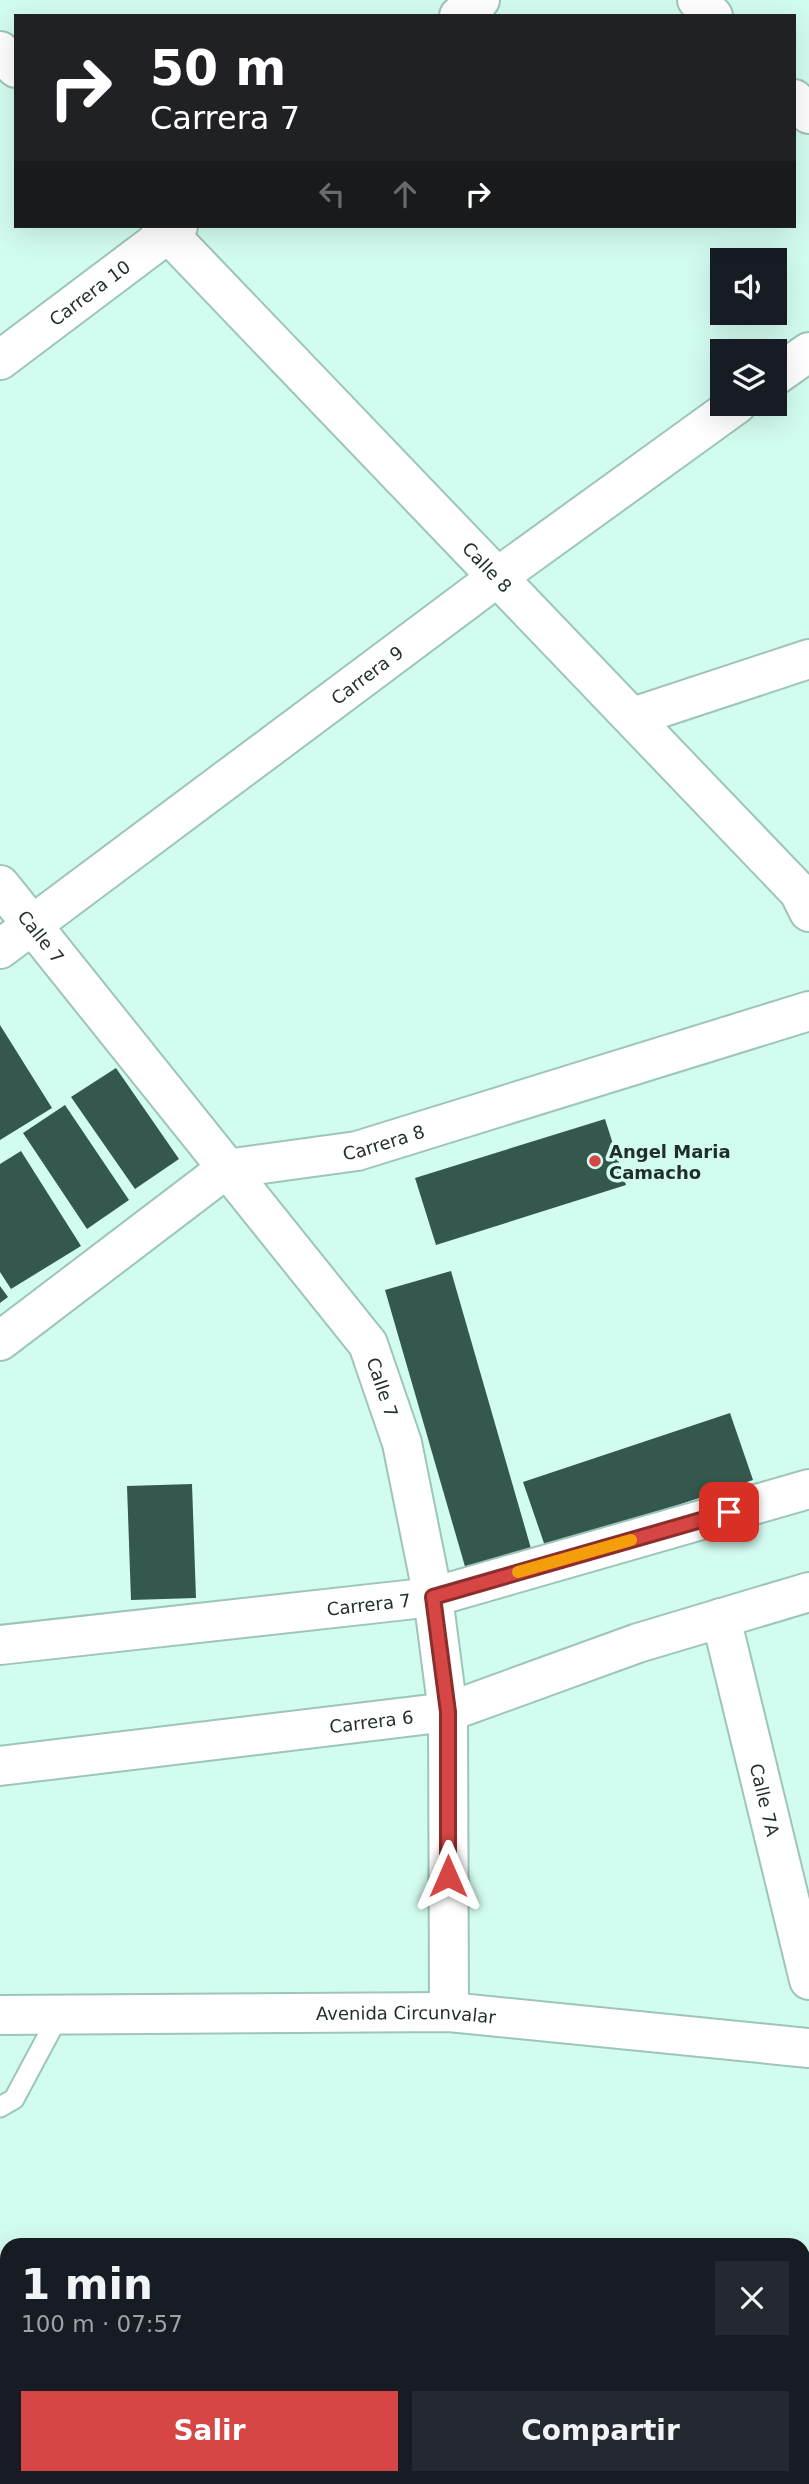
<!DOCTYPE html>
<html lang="es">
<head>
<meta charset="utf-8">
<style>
	body { margin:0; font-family:"DejaVu Sans",sans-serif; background:#242831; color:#f1f3f6; height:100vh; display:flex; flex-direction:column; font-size:26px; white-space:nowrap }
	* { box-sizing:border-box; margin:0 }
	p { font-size:23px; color:#9ea1a6 }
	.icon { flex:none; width:38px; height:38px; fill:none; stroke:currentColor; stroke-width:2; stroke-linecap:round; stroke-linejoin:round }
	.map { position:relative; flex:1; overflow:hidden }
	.details { position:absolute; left:0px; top:2238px; width:810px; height:247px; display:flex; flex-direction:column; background:#171b24; border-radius:21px 21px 0 0; box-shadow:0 7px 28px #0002 }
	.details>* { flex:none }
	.hud { position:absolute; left:14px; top:14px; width:782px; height:214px; border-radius:0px; box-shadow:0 7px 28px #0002; background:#202124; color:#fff; overflow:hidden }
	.buttons { position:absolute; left:710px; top:248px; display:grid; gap:14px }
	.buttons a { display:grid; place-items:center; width:77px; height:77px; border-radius:0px; background:#171b24; box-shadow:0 7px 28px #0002; font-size:35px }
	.pin { position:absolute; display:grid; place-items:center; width:60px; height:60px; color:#fff; margin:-30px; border-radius:14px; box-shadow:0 4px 10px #0006 }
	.me { position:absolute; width:77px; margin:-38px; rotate:0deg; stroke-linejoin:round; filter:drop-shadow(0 0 5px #0008) }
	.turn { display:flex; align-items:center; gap:24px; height:147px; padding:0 21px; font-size:32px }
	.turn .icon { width:91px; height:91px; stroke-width:2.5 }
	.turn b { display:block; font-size:49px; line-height:60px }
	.lanes { display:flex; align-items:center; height:66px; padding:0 21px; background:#0003; justify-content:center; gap:35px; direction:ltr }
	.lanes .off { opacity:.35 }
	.round { display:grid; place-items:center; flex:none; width:74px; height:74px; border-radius:0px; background:#242831 }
	.summary { display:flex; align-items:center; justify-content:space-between; height:119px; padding:0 21px }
	h1 { font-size:42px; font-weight:600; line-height:52px }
	.button { display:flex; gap:14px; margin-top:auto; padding:14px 21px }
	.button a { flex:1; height:80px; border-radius:0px; background:#d54644; color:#fff; font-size:28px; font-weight:600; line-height:80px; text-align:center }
	.button a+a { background:#242831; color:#f1f3f6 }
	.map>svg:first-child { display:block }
</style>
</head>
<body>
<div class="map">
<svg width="809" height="2484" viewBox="0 0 809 2484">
	<rect width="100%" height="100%" fill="#d3fcf0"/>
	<path fill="#34584e" d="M0 1025 52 1108 0 1140Z
		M116 1068 179 1159 135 1189 71 1097Z
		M65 1105 129 1200 87 1229 23 1133Z
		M605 1119 626 1185 436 1245 415 1178Z
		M21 1151 81 1246 11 1289 0 1272V1164Z
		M451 1271 532 1552 466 1570 385 1290Z
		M0 1286 8 1297 0 1303Z
		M730 1413 753 1480 546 1549 523 1482Z
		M192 1484 196 1598 131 1600 127 1486Z"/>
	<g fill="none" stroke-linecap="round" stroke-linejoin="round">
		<g stroke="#9dc5b9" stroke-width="23">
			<path id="lane" d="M0 2107 14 2099 59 2015
				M0 2308 6 2307"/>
		</g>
		<g stroke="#9dc5b9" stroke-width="42">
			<g id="street">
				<path d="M697 0 713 16"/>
				<path d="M0 51 16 68"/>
				<path d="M794 99 809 114"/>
				<path id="s1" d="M161 226 799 892 809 912"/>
				<path d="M775 376 809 352"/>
				<path d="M633 717 809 659"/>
				<path id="s2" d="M0 885 368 1344 402 1443 433 1597 448 1712 449 2012"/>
				<path id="s3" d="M0 949 499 576 737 404"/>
				<path id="s4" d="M0 1341 226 1169 357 1151 809 1011"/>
				<path id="s5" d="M721 1618 809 1980"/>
				<path id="s6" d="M0 1645 433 1597 809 1489"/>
				<path id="s7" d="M0 1766 448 1712 638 1643 809 1592"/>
			</g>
		</g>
		<g stroke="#9dc5b9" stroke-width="42">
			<g id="secondary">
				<path d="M459 16 480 0"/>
				<path id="s8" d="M0 360 178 226"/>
				<path id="s9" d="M0 2015 449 2012 809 2048"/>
			</g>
		</g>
		<use href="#lane" stroke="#fff" stroke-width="19"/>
		<use href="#street" stroke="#fff" stroke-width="38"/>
		<use href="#secondary" stroke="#fff" stroke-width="38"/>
	</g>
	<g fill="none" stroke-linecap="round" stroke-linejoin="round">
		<g stroke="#8a2e2c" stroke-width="18">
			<path id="route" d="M448 1876V1712L433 1597 729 1512"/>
		</g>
		<use href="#route" stroke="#d54644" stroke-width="12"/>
		<path stroke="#f59e0b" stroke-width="12" d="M518 1572 631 1540"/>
	</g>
	<circle fill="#d54644" stroke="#d3fcf0" stroke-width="2.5" cx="595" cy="1161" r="7"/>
	<g text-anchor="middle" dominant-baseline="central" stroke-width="7" stroke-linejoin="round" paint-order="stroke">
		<g font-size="18" fill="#1f2e2a" stroke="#d3fcf0">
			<text stroke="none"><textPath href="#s8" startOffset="112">Carrera 10</textPath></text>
			<text stroke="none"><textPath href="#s1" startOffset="472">Calle 8</textPath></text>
			<text stroke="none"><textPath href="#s3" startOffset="458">Carrera 9</textPath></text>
			<text stroke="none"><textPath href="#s2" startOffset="66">Calle 7</textPath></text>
			<text stroke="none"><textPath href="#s4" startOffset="444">Carrera 8</textPath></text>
			<text stroke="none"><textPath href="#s2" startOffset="634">Calle 7</textPath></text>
			<text stroke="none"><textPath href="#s6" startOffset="371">Carrera 7</textPath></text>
			<text stroke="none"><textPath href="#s7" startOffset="374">Carrera 6</textPath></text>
			<text stroke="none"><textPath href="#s5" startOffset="187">Calle 7A</textPath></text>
			<text stroke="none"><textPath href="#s9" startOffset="406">Avenida Circunvalar</textPath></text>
		</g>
		<g font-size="18" font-weight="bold" fill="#1f2e2a" stroke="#d3fcf0" text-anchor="start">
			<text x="609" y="1151">Angel Maria<tspan x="609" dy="21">Camacho</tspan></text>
		</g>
	</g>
</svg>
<div class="buttons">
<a><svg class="icon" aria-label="sound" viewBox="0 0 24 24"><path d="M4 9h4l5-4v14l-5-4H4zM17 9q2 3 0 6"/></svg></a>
<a><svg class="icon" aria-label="layers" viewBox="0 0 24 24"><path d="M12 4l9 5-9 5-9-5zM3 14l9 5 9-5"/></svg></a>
</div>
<div class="pin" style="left:729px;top:1512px;background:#d93025"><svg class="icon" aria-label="arrive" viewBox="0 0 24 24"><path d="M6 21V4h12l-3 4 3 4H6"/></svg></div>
<svg class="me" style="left:448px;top:1876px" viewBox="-20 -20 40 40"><path d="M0-17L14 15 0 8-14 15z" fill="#d54644" stroke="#fff" stroke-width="4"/></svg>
<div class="hud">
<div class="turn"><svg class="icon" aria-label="right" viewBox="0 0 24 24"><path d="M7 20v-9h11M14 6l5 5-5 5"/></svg><div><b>50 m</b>Carrera 7</div></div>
<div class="lanes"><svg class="icon off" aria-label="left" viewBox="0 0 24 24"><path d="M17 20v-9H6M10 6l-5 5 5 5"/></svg><svg class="icon off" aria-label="ahead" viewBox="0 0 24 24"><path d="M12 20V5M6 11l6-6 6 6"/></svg><svg class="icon" aria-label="right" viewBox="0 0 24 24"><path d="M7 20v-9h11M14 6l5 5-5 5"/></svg></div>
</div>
<section class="details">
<div class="summary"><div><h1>1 min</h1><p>100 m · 07:57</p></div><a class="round"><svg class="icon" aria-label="close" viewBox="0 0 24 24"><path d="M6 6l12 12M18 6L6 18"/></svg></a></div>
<div class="button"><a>Salir</a><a>Compartir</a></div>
</section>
</div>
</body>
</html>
